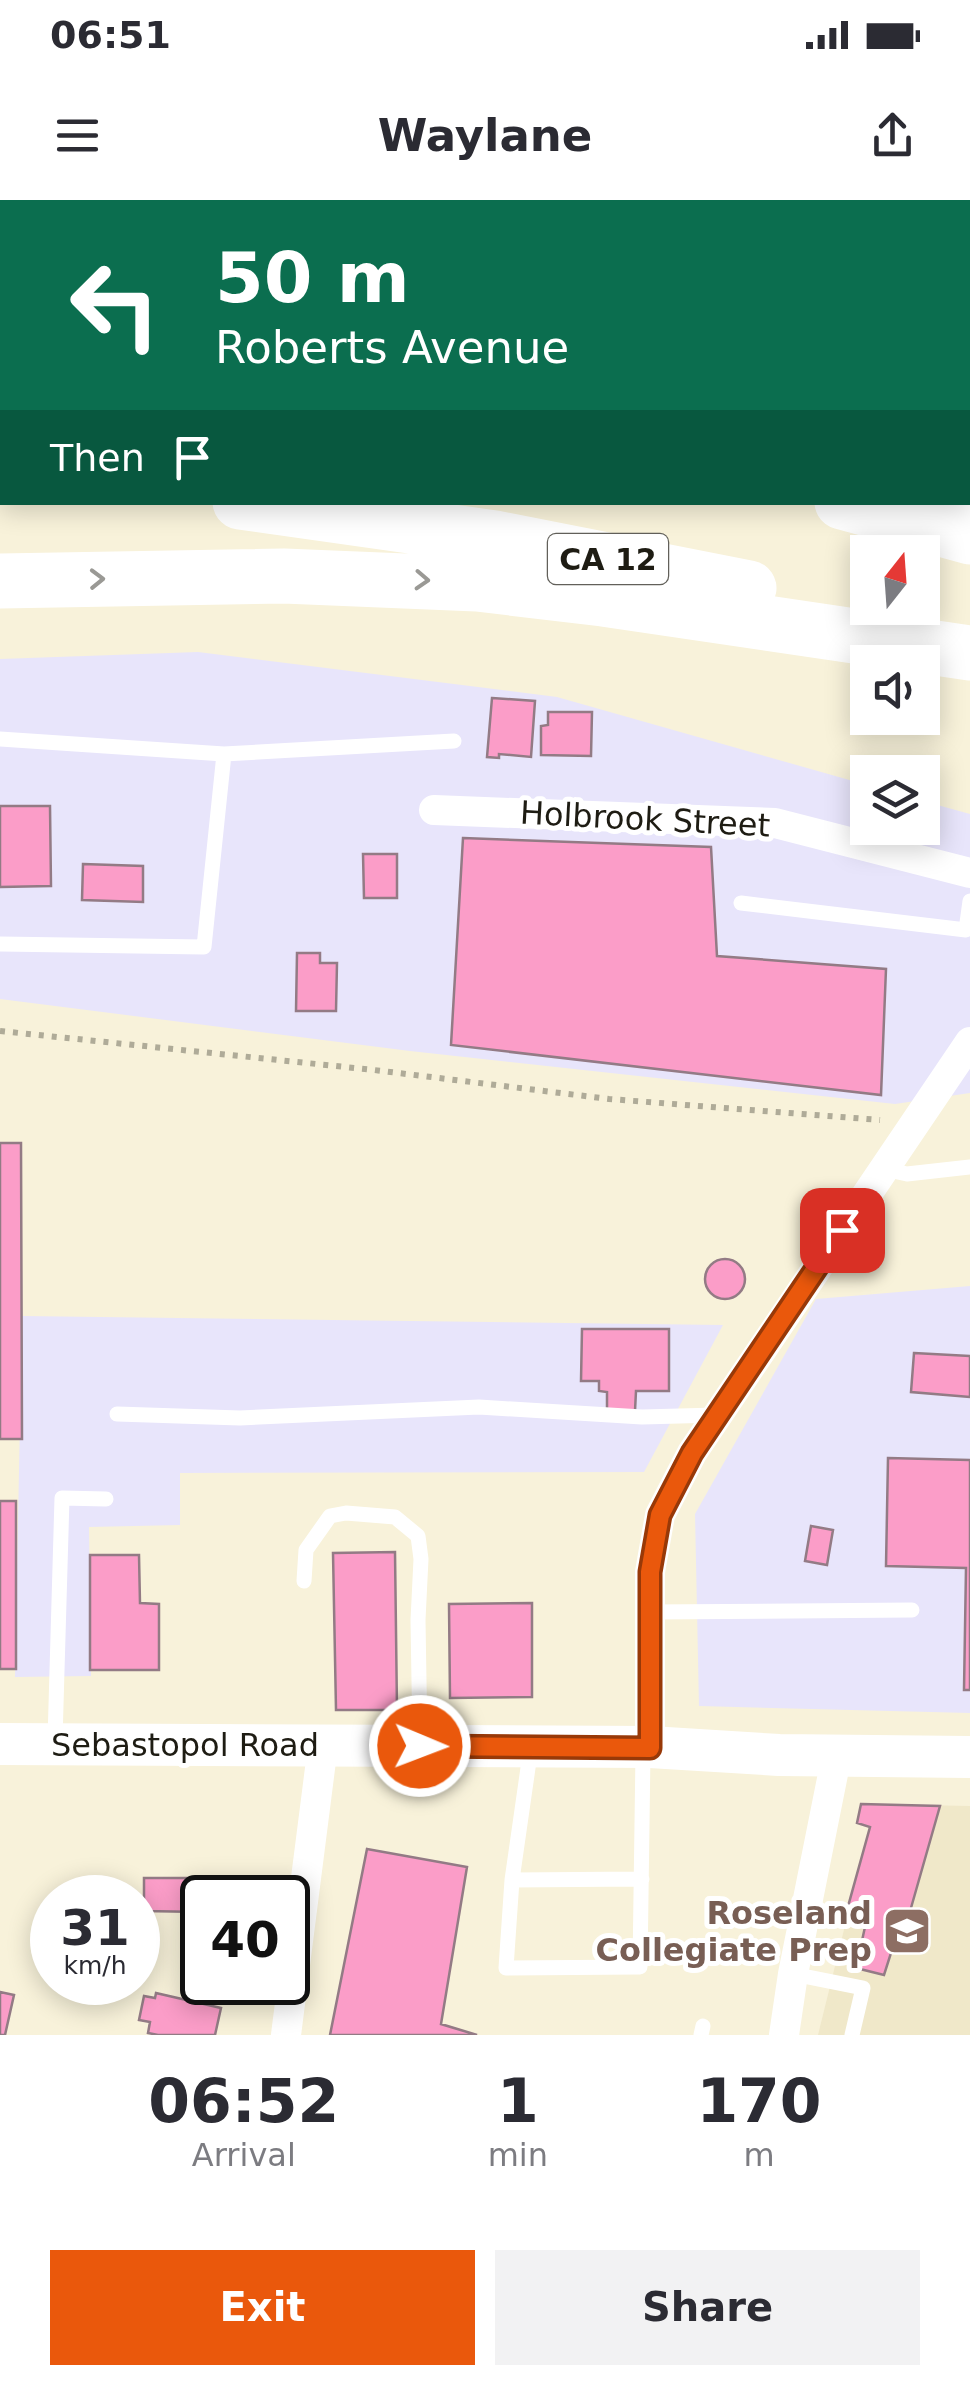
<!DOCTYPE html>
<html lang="en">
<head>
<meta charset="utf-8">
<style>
	body { margin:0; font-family:"DejaVu Sans",sans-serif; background:#f2f2f3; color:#2b2b33; height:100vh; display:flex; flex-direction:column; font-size:38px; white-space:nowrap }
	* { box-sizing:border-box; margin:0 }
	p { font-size:32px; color:#7c7c81 }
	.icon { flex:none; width:55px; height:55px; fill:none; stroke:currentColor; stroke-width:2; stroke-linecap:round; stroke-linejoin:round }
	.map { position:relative; height:1835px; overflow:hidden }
	.side { display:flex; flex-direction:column; background:#fff; flex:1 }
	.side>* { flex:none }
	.hud { position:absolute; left:0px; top:0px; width:970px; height:305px; box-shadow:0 5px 25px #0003; background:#0b6e4f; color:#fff; overflow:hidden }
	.needle { width:65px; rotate:17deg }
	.controls { position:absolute; left:850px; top:335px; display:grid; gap:20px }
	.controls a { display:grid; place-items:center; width:90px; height:90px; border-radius:0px; background:#fff; box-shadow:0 5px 25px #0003; font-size:50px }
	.speed { position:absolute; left:30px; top:1675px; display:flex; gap:20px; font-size:50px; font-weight:700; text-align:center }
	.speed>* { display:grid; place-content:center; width:130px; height:130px; border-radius:50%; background:#fff; box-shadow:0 5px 25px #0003; line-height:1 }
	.speed small { font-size:25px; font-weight:400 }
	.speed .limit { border:5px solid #111; border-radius:15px; background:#fff; color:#111 }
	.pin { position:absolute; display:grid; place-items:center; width:85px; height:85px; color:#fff; margin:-42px; border-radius:20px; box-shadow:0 5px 15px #0006 }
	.me { position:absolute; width:110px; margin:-55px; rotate:91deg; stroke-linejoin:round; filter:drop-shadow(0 0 8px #0008) }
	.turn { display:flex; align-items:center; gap:35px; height:210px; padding:0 50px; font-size:45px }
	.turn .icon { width:130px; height:130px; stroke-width:2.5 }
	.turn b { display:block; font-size:70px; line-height:85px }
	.then { display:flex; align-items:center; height:95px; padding:0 50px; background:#0003; gap:20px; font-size:38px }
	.eta { display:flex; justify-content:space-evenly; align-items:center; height:170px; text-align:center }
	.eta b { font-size:60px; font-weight:600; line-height:70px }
	.action { display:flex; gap:20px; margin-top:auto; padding:20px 50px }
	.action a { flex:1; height:115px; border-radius:0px; background:#ea580c; color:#fff; font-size:40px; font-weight:600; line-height:115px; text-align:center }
	.action a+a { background:#f2f2f3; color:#2b2b33 }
	.status { display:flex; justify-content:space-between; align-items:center; height:70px; padding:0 50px; background:#fff; direction:ltr }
	.status svg { height:28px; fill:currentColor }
	header { display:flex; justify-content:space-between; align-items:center; height:130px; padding:0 50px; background:#fff; font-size:45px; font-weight:600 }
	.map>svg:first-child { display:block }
</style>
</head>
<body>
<div class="status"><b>06:51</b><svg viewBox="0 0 49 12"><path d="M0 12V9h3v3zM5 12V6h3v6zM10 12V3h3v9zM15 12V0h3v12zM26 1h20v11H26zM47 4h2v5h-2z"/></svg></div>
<header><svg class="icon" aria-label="menu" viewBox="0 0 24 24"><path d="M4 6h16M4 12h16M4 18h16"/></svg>Waylane<svg class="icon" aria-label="share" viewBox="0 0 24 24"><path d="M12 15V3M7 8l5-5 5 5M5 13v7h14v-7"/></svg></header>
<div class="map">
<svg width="970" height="1835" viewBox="0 0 970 1835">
	<rect width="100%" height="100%" fill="#f8f2da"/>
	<path fill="#e8e5fb" d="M198 452 557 497 867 585 868 628H922L923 601 970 614V893L895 904 410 851 0 799V459Z
		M970 1086V1513L699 1506 695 1314 816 1099Z
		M22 1116 723 1125 644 1272 180 1273V1325L89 1327 91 1476 15 1477Z"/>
	<path fill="#f0e8c9" d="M875 1604 970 1606V1835H818Z"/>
	<path fill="#fb9dc8" stroke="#937b85" stroke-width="2.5" d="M492 498 535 501 531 557 499 554V558L487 557Z
		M548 512H592L591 556 541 555V526L548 525Z
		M0 606H50L51 686 0 687Z
		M463 638 711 647 717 756 886 769 881 895 451 845Z
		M363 654H397V698H364Z
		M83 664 143 666V702L82 700Z
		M297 753H320V763H337L336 811H296Z
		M0 943H21L22 1239H0Z
		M705 1079a20 20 0 1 1 40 0a20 20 0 1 1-40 0Z
		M582 1129H669V1191H636L635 1211H607V1192L599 1191V1181H581Z
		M914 1153 970 1156V1197L911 1192Z
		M888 1258 970 1260V1490H964L966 1368 886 1366Z
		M0 1301H16V1469H0Z
		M811 1326 833 1330 827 1365 805 1361Z
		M395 1352 397 1510H336L333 1353Z
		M90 1355H139L140 1403 159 1404V1470H90Z
		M532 1403V1497L450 1498 449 1404Z
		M861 1604 940 1606 903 1736 897 1734 884 1775 856 1768 865 1727 844 1721 870 1627 857 1623Z
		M367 1649 467 1667 441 1824 477 1835H330Z
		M144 1678H233V1698H202V1712L144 1711Z
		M0 1792 14 1795 5 1835H0Z
		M156 1793 221 1808 215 1835H158L148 1833 150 1822 139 1820 144 1796 155 1798Z"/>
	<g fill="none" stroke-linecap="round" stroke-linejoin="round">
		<path stroke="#afab98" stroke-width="6" stroke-dasharray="5 8" stroke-linecap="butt" d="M0 831 374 870 609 899 880 920"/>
		<path stroke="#fff" stroke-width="15" d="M968 50 970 37
			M0 539 224 554
			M741 703 966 730 970 701
			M0 744 204 747 224 554 454 541
			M884 969 907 974 970 967
			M117 1214 240 1218 479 1207 642 1217 717 1215
			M304 1381 306 1350 330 1316 346 1313 395 1317 418 1336 421 1359 418 1420 420 1542
			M650 1412 912 1410
			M55 1540 62 1298 106 1299
			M531 1547 512 1680 506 1768 640 1767 643 1552
			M512 1680 642 1679
			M793 1774 863 1788 852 1835
			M701 1835 703 1826"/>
		<path stroke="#fff" stroke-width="30" d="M620 2V0
			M434 610 775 623 970 673
			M650 1547V1372L660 1315 692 1253 970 842
			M286 1835 323 1545
			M784 1835 793 1774 837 1554"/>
		<path stroke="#fff" stroke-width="42" d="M0 1544 650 1547 779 1555 970 1557"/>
		<path stroke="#fff" stroke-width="55" d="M0 32 2 33
			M0 168H2
			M0 273 2 274
			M968 293 970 294
			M240 302 495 338 749 388
			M842 302 970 337
			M0 381 284 376 477 384 603 399 970 453"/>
	</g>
	<defs><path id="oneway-chevron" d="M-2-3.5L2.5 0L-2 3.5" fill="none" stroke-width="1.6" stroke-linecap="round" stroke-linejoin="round" transform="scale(2.5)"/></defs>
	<g stroke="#9a9995">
		<use href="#oneway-chevron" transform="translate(97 379) rotate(-1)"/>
		<use href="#oneway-chevron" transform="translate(422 380) rotate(3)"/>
	</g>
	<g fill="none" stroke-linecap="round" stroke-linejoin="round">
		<g stroke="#983908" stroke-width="25">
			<path id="route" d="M420 1546 650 1548V1372L660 1315 692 1253 842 1030"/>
		</g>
		<use href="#route" stroke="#ea580c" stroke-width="18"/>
	</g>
	<defs>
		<g id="school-square" transform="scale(2.5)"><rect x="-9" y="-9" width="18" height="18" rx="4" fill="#8d6e63" stroke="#fff"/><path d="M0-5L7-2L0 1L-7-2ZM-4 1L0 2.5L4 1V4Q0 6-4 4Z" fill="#fff"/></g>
	</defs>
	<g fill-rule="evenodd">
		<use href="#school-square" x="907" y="1731"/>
	</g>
	<g text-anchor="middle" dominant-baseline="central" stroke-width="10" stroke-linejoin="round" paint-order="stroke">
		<rect fill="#fff" stroke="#62605a" stroke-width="2.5" x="548" y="334" width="120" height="50" rx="8"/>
		<g font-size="30" font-weight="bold" fill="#1e1c13">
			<text x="608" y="359">CA 12</text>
		</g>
		<g font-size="32" fill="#1e1c13" stroke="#fff">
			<text transform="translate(645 619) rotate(3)">Holbrook Street</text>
			<text x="185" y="1545">Sebastopol Road</text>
		</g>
		<g font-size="32" font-weight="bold" fill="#785e54" stroke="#fff" text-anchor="end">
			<text x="872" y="1713">Roseland<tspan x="872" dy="37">Collegiate Prep</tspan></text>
		</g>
	</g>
</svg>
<div class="controls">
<a><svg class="needle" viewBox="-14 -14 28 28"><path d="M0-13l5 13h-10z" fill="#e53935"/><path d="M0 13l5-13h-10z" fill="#7c7c81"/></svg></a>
<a><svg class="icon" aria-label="sound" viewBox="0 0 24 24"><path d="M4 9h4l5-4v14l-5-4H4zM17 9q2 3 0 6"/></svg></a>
<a><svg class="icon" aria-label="layers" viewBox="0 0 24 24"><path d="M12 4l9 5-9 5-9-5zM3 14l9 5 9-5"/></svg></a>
</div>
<div class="speed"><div>31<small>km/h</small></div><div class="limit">40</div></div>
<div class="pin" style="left:842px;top:1030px;background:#d93025"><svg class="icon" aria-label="arrive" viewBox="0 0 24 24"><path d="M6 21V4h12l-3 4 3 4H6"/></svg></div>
<svg class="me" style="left:420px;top:1546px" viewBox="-20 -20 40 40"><circle r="17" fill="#ea580c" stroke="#fff" stroke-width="3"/><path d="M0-11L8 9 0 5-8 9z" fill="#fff"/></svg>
<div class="hud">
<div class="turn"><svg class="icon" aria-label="left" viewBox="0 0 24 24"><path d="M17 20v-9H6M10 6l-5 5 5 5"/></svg><div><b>50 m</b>Roberts Avenue</div></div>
<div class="then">Then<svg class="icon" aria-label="arrive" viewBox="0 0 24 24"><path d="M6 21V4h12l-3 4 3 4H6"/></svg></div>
</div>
</div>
<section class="side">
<div class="eta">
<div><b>06:52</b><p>Arrival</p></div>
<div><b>1</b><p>min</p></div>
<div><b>170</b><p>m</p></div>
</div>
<div class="action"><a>Exit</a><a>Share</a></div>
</section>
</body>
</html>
